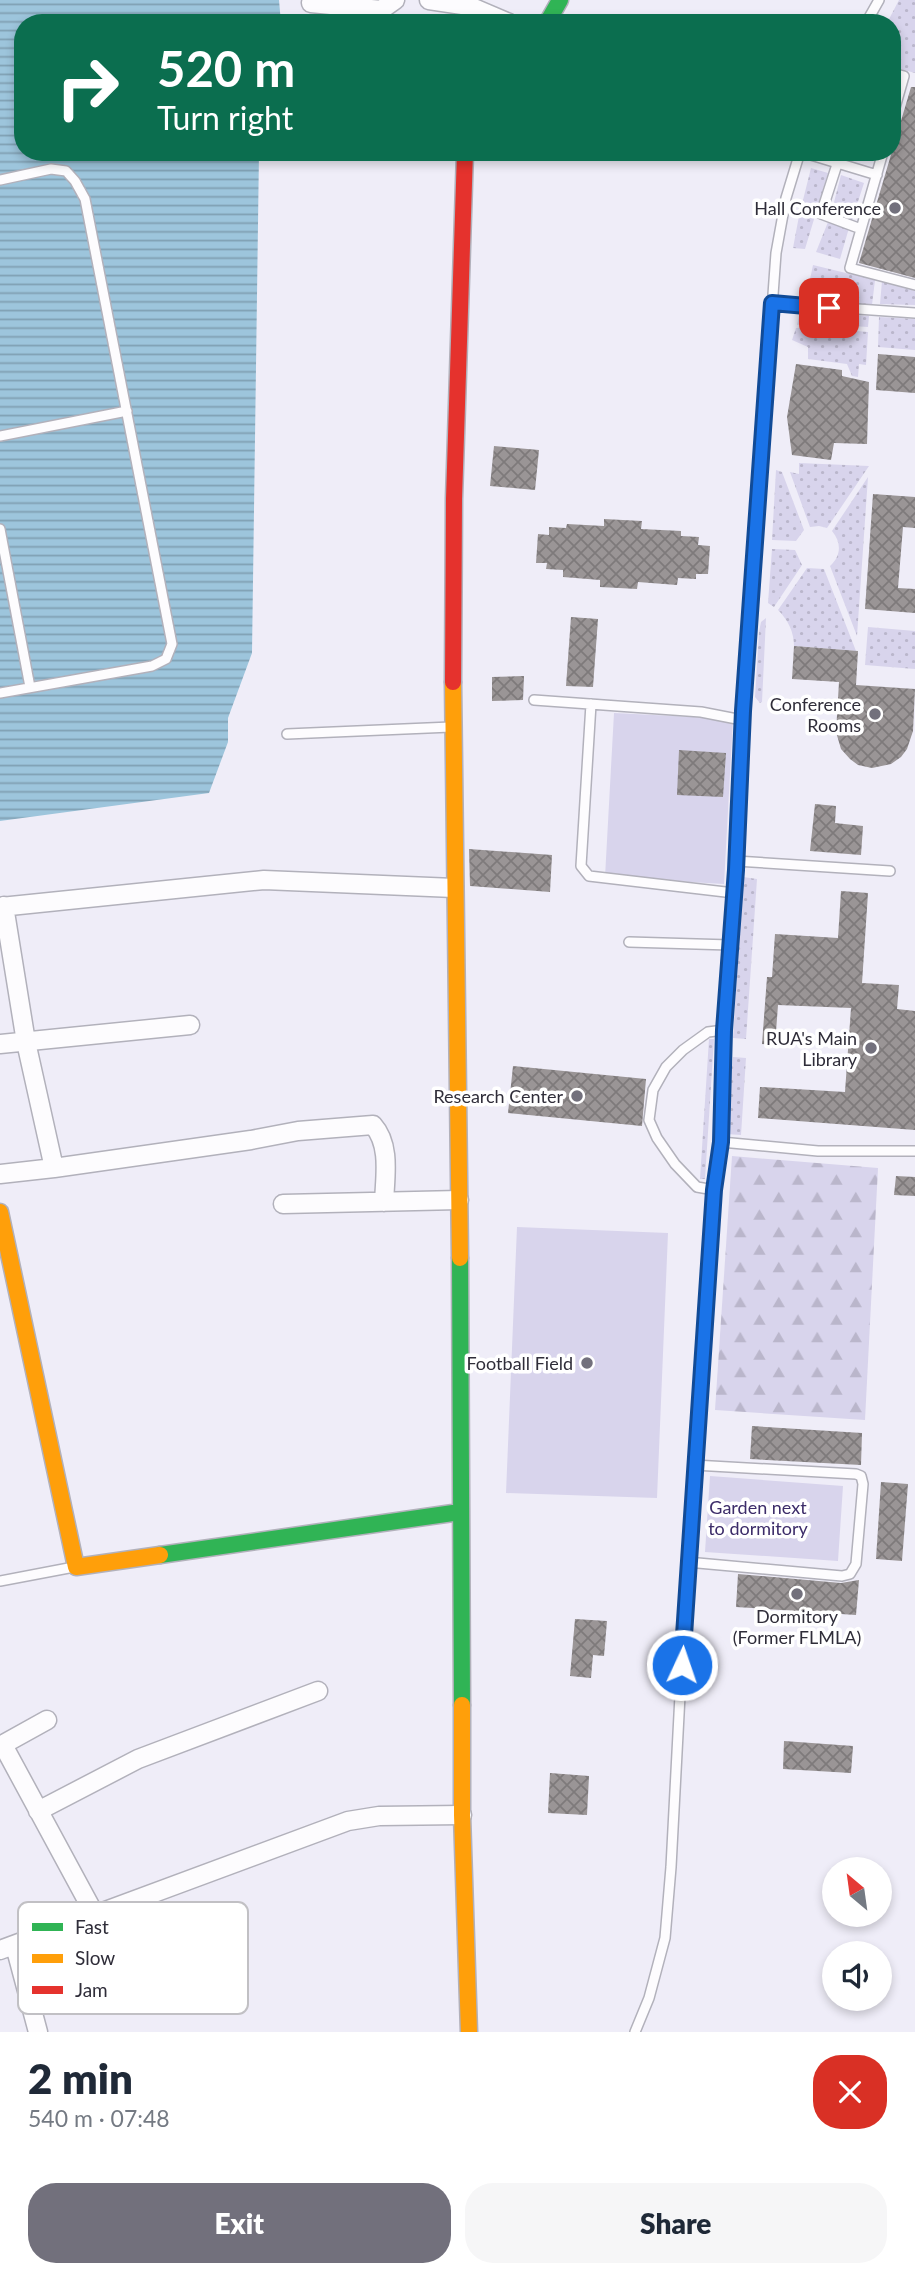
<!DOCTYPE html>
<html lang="en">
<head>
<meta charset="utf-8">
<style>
	body { margin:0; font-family:Lato,sans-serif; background:#f6f6f7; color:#1f2937; height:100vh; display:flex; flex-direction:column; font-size:26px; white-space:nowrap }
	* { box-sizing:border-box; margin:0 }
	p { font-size:23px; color:#747a83 }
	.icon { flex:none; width:38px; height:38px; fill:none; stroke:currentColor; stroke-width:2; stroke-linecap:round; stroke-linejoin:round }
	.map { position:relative; height:2032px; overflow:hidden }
	.sheet { display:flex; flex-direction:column; background:#fff; flex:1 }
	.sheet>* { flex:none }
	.banner { position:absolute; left:14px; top:14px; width:887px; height:147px; border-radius:28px; box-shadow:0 4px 10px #0003; background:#0b6e4f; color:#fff; overflow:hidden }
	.needle { width:46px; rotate:331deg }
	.controls { position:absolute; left:822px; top:1857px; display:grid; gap:14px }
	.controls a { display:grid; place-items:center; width:70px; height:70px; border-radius:50%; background:#fff; box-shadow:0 4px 10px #0003; font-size:35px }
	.pin { position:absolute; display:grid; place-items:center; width:60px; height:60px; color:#fff; margin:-30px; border-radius:14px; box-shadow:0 4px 10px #0006 }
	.me { position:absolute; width:77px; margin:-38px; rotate:3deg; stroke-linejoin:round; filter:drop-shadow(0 0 5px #0008) }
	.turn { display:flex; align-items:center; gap:24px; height:147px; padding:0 28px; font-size:32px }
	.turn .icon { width:91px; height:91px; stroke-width:2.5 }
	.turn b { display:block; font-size:49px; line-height:60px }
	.round { display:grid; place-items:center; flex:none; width:74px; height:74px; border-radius:28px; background:#f6f6f7 }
	.summary { display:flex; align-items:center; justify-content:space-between; height:119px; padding:0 28px }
	h1 { font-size:42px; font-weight:800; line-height:52px }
	.cta { display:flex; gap:14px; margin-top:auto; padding:14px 28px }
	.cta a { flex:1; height:80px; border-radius:28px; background:#72707c; color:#fff; font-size:28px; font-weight:800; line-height:80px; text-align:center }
	.cta a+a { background:#f6f6f7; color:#1f2937 }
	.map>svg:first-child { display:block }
</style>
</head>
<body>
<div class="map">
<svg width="915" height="2032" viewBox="0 0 915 2032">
	<defs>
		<pattern id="grass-dots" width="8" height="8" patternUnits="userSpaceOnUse" patternTransform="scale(1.75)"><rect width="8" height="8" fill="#d8d4ec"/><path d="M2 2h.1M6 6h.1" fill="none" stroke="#bab6cb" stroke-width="1.8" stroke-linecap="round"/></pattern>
		<pattern id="forest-firs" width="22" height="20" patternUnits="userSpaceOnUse" patternTransform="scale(1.75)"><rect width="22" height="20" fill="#d8d4ec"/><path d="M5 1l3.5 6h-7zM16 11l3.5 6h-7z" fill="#bab6cb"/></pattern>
		<pattern id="water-rules" width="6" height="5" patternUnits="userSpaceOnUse" patternTransform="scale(1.75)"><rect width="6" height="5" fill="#9dc5dc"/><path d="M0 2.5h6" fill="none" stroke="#80a0b3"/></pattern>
		<pattern id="building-cross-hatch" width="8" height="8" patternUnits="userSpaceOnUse" patternTransform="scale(1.75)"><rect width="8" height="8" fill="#9a9596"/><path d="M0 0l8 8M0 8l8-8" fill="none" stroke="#7e7a7b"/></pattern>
	</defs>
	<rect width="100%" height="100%" fill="#efedf8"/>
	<path fill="url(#grass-dots)" d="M899 0H915V73L893 67 892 23H887Z
		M811 168 828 173 805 249 793 248 799 216Z
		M841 175 864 183 852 220 831 214Z
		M828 222 849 228 840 259 816 252Z
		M813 265 875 280 872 305 806 299Z
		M882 281 915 291V305L880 304Z
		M800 312 869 316 868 327 805 323 797 325Z
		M879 317 915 319V350L878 347Z
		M812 327 868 332 866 365 859 364 858 377 852 376 847 364 808 359V347L792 340 796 328Z
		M799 463 869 466 827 528 819 526 810 527 790 472 799 474Z
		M776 470 782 472 804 530 796 541 772 540Z
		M868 477 857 636 830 566C841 556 842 543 832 531Z
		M772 549 795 550 802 565 774 607 768 603Z
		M807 568 824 569 856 651 794 646C794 632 788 620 778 610Z
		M766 618 762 702 760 703 755 697 759 632 761 622Z
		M868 627 915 631V669L865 665Z
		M743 877 757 879 746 1039 733 1038Z
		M709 1039H714L705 1179H700Z
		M733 1057 746 1058 741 1135 726 1134Z"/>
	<path fill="url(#forest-firs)" d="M732 1156 878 1168 865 1420 715 1410Z"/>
	<path fill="#d8d4ec" d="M614 713 733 719 724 884 605 877Z
		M517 1227 668 1233 657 1498 506 1493Z
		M710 1476 843 1486 838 1561 705 1552Z"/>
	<path fill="url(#water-rules)" d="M0 0H279L281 23H23V152H259L252 653 228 718V742L209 793 0 821Z"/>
	<path fill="url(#building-cross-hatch)" d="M911 87H915V278L859 263Z
		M878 354 915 357V393L876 390Z
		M796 364 842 370V376L869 382 867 444 834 443 831 460 792 455 787 417Z
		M494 446 539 450 535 490 490 486Z
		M873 494 915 497V528L903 527 898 588 915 589V613L865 609Z
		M604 519 642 521 641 529 681 531V536L699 537 698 545 710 546 708 574H696V579L678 578 677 585 638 582 637 589 600 587V580L563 577V570L546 569 547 563H536L538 534 549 535V527L566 528 567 524 604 526Z
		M571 617 598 619 593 687 566 686Z
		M794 646 858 651 856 685 915 689 913 731 907 749 901 757 891 764 872 768 858 765 850 759 841 749 836 732 839 682 792 679Z
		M524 676 523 700 492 701V677Z
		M679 750 726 753 723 797 677 795Z
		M815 804 836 806 835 823 863 826 861 855 810 851Z
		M469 849 552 855 550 892 470 886Z
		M841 891 868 893 862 983 899 985 897 1009 915 1011V1130L758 1118 760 1087 845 1092 851 1008 778 1005 775 1045 762 1044 767 977H772L775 934 838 938Z
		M513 1066 646 1079 642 1126 508 1113Z
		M896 1176 915 1177V1196L894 1195Z
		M752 1426 862 1433 861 1465 750 1459Z
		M881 1482 908 1484 902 1561 876 1559Z
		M738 1574 841 1583 859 1580 856 1615 736 1607Z
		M575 1619 607 1621 604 1656 593 1655 591 1678 570 1676Z
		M784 1741 853 1746 851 1773 783 1769Z
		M550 1773 589 1776 587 1815 548 1813Z"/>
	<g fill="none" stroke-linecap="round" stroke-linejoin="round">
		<g stroke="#b2b1bb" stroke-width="12">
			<path id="lane" d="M866 23 879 0
				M892 73 904 76 892 118
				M801 152 877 175
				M841 152 821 214 861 229
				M883 152 850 268 915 285
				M0 180 51 169 66 171 75 181 85 199 172 644 166 659 152 666 0 693
				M772 303 915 313
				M0 436 127 411
				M0 529 30 687
				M534 700 701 712 742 720
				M591 704 581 866 589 876 734 893
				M287 734 451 727
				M736 861 890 871
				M629 942 730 945
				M721 1142 818 1151H915
				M714 1190 697 1187 675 1164 657 1138 649 1120 653 1090 666 1067 683 1050 708 1032 724 1030
				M687 1562 842 1576 850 1574 856 1564 863 1484 861 1476 856 1474 694 1465
				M0 1581 74 1567
				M635 2032 649 1998 665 1938 671 1867 687 1562 714 1190 720 1145 724 1030 736 870 743 711 776 253 786 198 800 152"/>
		</g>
		<g stroke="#b2b1bb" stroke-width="21">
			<path id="street" d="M429 0 469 6 509 23
				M311 3 381 10 395 0
				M4 906 26 1042 54 1168
				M0 907 264 880 454 888
				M0 1044 190 1025
				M0 1174 54 1168 251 1140 298 1131 373 1125C391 1145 385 1177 384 1202
				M283 1204 459 1200
				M3 1745 95 1915
				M0 1746 47 1720
				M38 1811 138 1759 318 1691
				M15 1946 38 2032
				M0 1950 348 1821 379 1816 462 1815"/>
		</g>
		<g stroke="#b2b1bb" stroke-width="19">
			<path id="fast" d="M547 23 560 0
				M460 1258 462 1705
				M160 1555 460 1512"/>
		</g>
		<g stroke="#b2b1bb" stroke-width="19">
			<path id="slow" d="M453 682 460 1258
				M0 1212 76 1567 160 1555
				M462 1705V1815L469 2032"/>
		</g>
		<g stroke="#b2b1bb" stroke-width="19">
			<path id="jam" d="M453 682 454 499 465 152"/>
		</g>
		<use href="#lane" stroke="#fdfcfe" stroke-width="9"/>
		<use href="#street" stroke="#fdfcfe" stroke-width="18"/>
		<use href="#fast" stroke="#30b455" stroke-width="16"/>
		<use href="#slow" stroke="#ff9f0a" stroke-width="16"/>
		<use href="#jam" stroke="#e5322d" stroke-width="16"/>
	</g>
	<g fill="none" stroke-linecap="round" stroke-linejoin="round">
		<g stroke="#114b97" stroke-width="18">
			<path id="route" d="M682 1665 714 1190 721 1142 724 1030 736 870 743 711 772 303 829 308"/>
		</g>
		<use href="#route" stroke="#1a73e8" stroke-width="12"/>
	</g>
	<g fill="#72707c" stroke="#fff" stroke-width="2.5">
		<circle cx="895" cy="208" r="7"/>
		<circle cx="875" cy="714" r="7"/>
		<circle cx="871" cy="1048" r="7"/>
		<circle cx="577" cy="1096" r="7"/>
		<circle cx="587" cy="1363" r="7"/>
		<circle cx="797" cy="1594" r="7"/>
	</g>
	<g text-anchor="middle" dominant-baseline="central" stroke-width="7" stroke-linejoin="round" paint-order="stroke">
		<g font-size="18" fill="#2f2d39" stroke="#fff" text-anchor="end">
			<text x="881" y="208">Hall Conference</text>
			<text x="861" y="704">Conference<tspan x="861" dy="21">Rooms</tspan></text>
			<text x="857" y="1038">RUA's Main<tspan x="857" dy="21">Library</tspan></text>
			<text x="563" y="1096">Research Center</text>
			<text x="573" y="1363">Football Field</text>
			<text x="797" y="1616" text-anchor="middle">Dormitory<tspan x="797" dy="21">(Former FLMLA)</tspan></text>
		</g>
		<g font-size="18" fill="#3c2c69" stroke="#fff">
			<text x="758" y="1507">Garden next<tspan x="758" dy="21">to dormitory</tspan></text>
		</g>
	</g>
	<rect x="18" y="1902" width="230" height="112" rx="10" fill="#fff" stroke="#c1c0c4" stroke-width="2"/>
	<rect x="32" y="1923" width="31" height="8" fill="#30b455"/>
	<rect x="32" y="1954" width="31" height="9" fill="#ff9f0a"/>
	<rect x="32" y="1986" width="31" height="8" fill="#e5322d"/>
	<g font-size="19" fill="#2f2d39">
		<text x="75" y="1934">Fast</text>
		<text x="75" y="1965">Slow</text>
		<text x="75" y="1997">Jam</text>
	</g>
</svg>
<div class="controls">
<a><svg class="needle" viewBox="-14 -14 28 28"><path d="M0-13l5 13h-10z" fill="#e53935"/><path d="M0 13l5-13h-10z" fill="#747a83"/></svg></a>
<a><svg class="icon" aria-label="sound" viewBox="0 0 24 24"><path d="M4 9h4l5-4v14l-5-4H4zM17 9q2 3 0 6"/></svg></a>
</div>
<div class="pin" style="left:829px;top:308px;background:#d93025"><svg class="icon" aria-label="arrive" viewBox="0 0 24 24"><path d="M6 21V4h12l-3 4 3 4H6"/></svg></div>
<svg class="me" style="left:682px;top:1665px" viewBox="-20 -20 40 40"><circle r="17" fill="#1a73e8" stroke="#fff" stroke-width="3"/><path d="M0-11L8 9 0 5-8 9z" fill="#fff"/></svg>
<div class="banner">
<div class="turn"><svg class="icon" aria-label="right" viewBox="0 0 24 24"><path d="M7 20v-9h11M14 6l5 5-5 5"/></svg><div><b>520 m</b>Turn right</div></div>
</div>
</div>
<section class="sheet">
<div class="summary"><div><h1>2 min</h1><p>540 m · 07:48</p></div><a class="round" style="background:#d93025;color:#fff"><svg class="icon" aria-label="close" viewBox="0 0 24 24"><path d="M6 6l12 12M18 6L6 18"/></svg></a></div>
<div class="cta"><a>Exit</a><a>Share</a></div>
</section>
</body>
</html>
